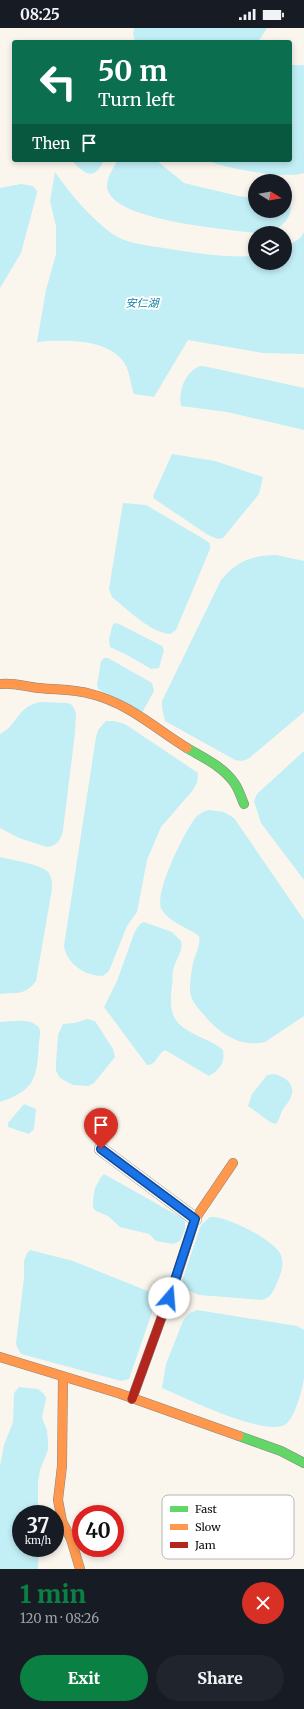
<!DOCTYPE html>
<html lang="en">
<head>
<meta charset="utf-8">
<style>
	body { margin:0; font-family:Merriweather,"Noto Sans SC",serif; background:#20242c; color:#f1f3f6; height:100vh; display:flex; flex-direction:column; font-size:15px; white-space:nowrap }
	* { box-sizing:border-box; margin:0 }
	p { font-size:13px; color:#9ea1a6 }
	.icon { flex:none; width:22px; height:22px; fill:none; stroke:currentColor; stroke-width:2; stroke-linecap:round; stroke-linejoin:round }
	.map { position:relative; height:1541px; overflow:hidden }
	.sheet { display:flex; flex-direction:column; background:#171b24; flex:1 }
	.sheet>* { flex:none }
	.guide { position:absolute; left:12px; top:12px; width:280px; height:122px; border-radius:4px; box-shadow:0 2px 6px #0003; background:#0b6e4f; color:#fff; overflow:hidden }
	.needle { width:26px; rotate:101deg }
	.fabs { position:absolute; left:248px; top:146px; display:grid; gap:8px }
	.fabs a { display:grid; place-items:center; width:44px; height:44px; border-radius:50%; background:#171b24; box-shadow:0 2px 6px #0003; font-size:20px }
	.speed { position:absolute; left:12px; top:1477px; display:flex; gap:8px; font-size:20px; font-weight:700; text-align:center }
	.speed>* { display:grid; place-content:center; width:52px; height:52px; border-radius:50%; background:#171b24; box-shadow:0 2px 6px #0003; line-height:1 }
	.speed small { font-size:10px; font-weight:400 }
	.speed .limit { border:6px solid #d22; background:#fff; color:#111 }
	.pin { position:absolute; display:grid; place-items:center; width:34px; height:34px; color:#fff; margin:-41px -17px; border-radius:50% 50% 50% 0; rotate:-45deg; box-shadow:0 0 4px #0007 }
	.pin .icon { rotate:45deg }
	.me { position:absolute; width:44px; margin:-22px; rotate:18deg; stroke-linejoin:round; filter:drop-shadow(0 0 3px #0008) }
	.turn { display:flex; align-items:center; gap:14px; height:84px; padding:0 20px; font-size:18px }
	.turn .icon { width:52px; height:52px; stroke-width:2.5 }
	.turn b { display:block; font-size:28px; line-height:34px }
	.then { display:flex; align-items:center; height:38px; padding:0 20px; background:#0003; gap:8px; font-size:15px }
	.round { display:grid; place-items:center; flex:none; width:42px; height:42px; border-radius:21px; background:#20242c }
	.overview { display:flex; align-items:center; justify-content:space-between; height:68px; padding:0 20px }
	h1 { font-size:24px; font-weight:800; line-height:30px; color:#0b8043 }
	.button { display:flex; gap:8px; margin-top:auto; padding:8px 20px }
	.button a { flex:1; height:46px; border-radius:24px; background:#0b8043; color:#fff; font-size:16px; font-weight:800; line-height:46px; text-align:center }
	.button a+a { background:#20242c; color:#f1f3f6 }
	.status { display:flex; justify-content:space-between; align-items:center; height:28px; padding:0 20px; background:#171b24; direction:ltr }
	.status svg { height:11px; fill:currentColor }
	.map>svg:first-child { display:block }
</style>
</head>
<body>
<div class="status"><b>08:25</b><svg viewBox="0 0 49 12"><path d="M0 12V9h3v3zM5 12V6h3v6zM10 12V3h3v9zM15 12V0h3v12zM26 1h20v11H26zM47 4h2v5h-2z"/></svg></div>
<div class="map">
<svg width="304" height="1541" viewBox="0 0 304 1541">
	<rect width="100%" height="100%" fill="#faf6ee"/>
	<path fill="#c2eef6" d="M134 0H267L258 14H135L133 6Z
		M290 37H304V145C287 151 226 141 209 133L290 132Z
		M71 132H104C94 155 84 145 71 132Z
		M118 132H156L184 155 238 168 255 170V183H285V174L291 178C290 199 272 204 255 205 226 201 119 193 108 163 104 154 113 140 118 132Z
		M55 144C71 167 89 188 111 205 126 216 146 217 164 220 194 225 224 230 255 228V235H285V220L300 210 304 204V326L263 325 188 312 154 369 134 366C130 356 130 340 122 332 104 310 62 312 37 314L46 262 56 226V198L50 173Z
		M21 156 33 158 37 163 36 169 21 225 0 260V160Z
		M200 338 208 339 304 360V402L227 384 181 378C178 363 185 344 200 338Z
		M172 426 215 433 263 449 259 466 223 510 218 511 208 507 153 470 154 466Z
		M123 475 146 477 207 513 210 516V521L176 602 170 606C151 605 127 581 112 569L109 561Z
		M276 527 304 533V684L248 731 241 733 235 732 165 693 162 680V673L221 552C238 532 251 528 276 527Z
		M117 595 162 618 164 622 159 640 151 641 129 628 110 619 109 611 113 596Z
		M104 630H108L152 655 154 663 142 685 98 661 97 657 101 633Z
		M39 674 68 675 72 677 76 684 75 705 63 802C61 812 57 818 47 819L19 810 0 800V706C17 698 15 681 39 674Z
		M106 693H114L125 696 198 745 197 755 193 762 161 799 147 832 137 884 127 898 109 943 103 948C85 948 67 936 64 918L96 709 98 702Z
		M304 723V852L261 795 254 773 257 766Z
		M209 782 224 784 234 790 304 892V988L265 1014C240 1020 219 1005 204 987 197 979 191 973 190 963 190 954 191 944 193 935 195 927 201 917 199 908 187 899 170 895 162 882 152 868 185 802 196 789 199 786 204 783 209 782Z
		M0 829C11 832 42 836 49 845 52 850 52 855 52 861L36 953C25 968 17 964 0 966Z
		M144 894 172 904 181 913C184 923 175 932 173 942 172 947 173 952 172 957 169 984 171 995 196 1007 206 1012 215 1015 223 1022 225 1036 220 1041 209 1048L165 1022C157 1026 157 1037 147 1037L104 979 117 953 135 903 140 896Z
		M87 991 95 993 113 1021 115 1029 94 1055 88 1058 73 1057 60 1050 56 1043V1035L58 1007 63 996 75 995Z
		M0 994C11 994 27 990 36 997 42 1000 40 1008 39 1014 37 1049 36 1062 0 1074Z
		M275 1046C287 1050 297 1057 290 1071 288 1075 285 1078 283 1081 280 1086 280 1091 276 1096L270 1094 248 1078 252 1066 267 1047Z
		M24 1076 36 1081 34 1101 29 1106 8 1099V1095Z
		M104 1146 182 1190 185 1193V1201L180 1213 173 1216 156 1213 149 1206 120 1199 108 1188 96 1183 93 1180V1172L95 1160 101 1149Z
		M210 1189C225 1187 275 1212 281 1227 285 1237 280 1248 276 1257 273 1264 270 1270 262 1272L199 1267 180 1259 201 1197Z
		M30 1222 73 1233 155 1266 157 1270 129 1351 121 1353 21 1326 17 1319 16 1315 24 1250V1233L27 1225Z
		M197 1282 297 1298 304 1302C304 1318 304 1335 304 1351 302 1362 295 1389 286 1396 267 1410 183 1369 162 1360L166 1336 181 1298 184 1291 190 1285Z
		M19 1359 38 1361 44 1366 46 1370 42 1390 47 1402 48 1414V1422L40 1442 38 1454V1486H21V1520H39L38 1541H0V1438L4 1417 13 1394 14 1365Z"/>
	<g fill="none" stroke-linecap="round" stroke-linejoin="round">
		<g stroke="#93918d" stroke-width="14">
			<path id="street" d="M101 1121 195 1191"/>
		</g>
		<g stroke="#898784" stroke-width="10">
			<path id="fast" d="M187 720C204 730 224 739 235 756 239 762 241 769 244 776
				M239 1408 281 1423 304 1435"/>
		</g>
		<g stroke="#898784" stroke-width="10">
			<path id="slow" d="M0 656C14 654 26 659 39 660 57 662 74 661 91 666 128 675 156 701 187 720
				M177 1247 195 1191 233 1135
				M0 1329 118 1365 239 1408
				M63 1348 62 1438 58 1472 62 1493 71 1511 80 1541"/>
		</g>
		<g stroke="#898784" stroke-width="10">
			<path id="jam" d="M132 1371 177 1247"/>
		</g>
		<use href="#street" stroke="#fefefc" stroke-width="13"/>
		<use href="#fast" stroke="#63d668" stroke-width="9"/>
		<use href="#slow" stroke="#ff974d" stroke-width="9"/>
		<use href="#jam" stroke="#b3261e" stroke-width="9"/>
	</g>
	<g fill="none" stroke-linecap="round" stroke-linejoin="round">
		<g stroke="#114b97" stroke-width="10">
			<path id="route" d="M101 1121 195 1191 169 1270"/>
		</g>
		<use href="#route" stroke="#1a73e8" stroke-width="7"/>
	</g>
	<g text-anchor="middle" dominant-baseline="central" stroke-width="4" stroke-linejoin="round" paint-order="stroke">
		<g font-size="11" font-style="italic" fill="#0d7da4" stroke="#fff">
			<text x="142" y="275">安仁湖</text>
		</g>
	</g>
	<rect x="162" y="1467" width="132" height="64" rx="6" fill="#fff" stroke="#b6b6b6" stroke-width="1"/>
	<rect x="170" y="1478" width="18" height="6" fill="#63d668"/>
	<rect x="170" y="1496" width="18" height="6" fill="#ff974d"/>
	<rect x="170" y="1514" width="18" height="6" fill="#b3261e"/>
	<g font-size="11" fill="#0b0b0b">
		<text x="195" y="1485">Fast</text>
		<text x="195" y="1503">Slow</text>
		<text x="195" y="1521">Jam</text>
	</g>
</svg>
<div class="fabs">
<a><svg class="needle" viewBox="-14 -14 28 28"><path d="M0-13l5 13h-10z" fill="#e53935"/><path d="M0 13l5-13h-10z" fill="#9ea1a6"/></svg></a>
<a><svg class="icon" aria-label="layers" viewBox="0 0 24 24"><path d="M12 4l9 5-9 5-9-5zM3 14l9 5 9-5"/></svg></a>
</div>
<div class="speed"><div>37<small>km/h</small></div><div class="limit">40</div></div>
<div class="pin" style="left:101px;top:1121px;background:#d93025"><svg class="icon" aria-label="arrive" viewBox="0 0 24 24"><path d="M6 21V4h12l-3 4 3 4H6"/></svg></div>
<svg class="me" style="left:169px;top:1270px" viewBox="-20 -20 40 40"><circle r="19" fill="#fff"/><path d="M0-13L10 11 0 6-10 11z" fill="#1a73e8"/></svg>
<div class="guide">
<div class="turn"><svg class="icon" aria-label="left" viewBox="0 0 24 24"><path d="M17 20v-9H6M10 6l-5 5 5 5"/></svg><div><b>50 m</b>Turn left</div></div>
<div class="then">Then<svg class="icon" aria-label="arrive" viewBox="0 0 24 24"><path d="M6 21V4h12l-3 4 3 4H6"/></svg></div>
</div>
</div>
<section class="sheet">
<div class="overview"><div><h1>1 min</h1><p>120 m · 08:26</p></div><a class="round" style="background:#d93025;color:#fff"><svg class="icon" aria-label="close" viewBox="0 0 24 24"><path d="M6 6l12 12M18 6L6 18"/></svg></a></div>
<div class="button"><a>Exit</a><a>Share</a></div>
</section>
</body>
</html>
